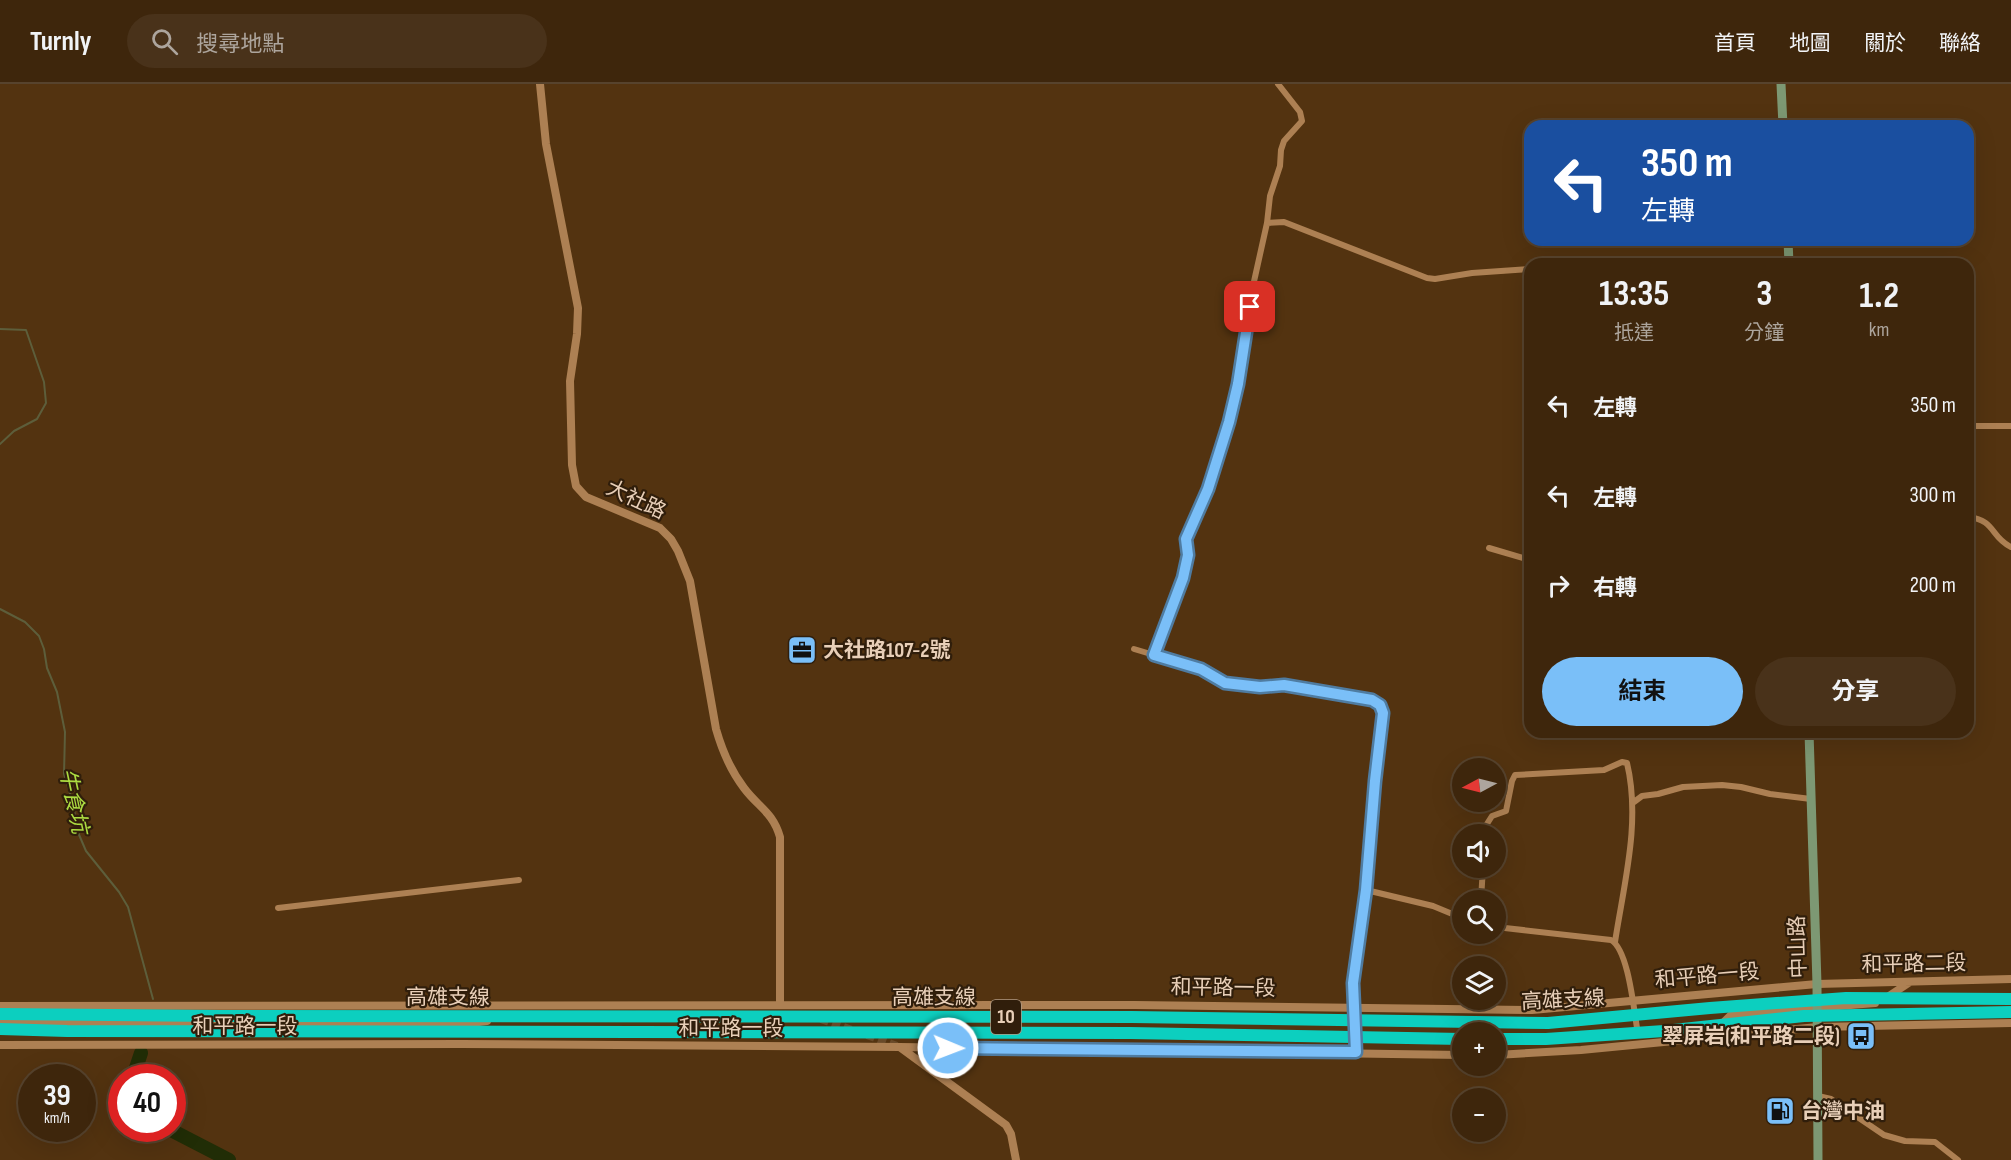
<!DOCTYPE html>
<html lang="zh-TW">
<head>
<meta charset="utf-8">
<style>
	body { margin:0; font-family:"Sofia Sans Condensed","Noto Sans TC",sans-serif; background:#49321a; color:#f1f3f6; height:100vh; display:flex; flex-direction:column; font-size:22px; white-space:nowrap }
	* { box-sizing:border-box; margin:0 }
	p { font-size:20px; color:#ada59d }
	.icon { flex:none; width:33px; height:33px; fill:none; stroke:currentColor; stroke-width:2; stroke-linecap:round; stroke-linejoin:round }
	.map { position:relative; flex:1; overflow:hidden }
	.sheet { position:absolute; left:1524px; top:174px; width:450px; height:480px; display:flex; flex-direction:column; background:#3e260c; border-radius:18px; box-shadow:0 6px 24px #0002,0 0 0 2px #57432d }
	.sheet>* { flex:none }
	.hud { position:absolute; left:1524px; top:36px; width:450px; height:126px; border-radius:18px; box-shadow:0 6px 24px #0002,0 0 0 2px #57432d; background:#1a4fa0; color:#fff; overflow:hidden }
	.needle { width:39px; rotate:263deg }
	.controls { position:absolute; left:1452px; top:674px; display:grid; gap:12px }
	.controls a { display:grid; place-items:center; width:54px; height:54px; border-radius:50%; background:#3e260c; box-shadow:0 6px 24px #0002,0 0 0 2px #57432d; font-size:30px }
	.speed { position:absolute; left:18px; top:980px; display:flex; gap:12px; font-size:30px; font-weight:700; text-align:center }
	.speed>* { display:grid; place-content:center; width:78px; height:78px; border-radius:50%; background:#3e260c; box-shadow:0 6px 24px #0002,0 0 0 2px #57432d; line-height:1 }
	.speed small { font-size:15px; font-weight:400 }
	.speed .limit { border:9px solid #d22; background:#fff; color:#111 }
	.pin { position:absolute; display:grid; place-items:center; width:51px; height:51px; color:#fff; margin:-26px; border-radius:12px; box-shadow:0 3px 9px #0006 }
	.me { position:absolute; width:66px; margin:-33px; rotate:91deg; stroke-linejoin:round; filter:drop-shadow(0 0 4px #0008) }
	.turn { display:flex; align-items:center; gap:21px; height:126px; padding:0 18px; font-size:27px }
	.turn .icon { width:78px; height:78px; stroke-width:2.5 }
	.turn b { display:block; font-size:42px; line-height:51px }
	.eta { display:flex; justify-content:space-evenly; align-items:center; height:102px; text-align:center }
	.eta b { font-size:36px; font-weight:700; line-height:42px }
	.primary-button { display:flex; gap:12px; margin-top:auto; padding:12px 18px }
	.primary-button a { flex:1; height:69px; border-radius:36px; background:#7abff8; color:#111; font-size:24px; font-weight:700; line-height:69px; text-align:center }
	.primary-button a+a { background:#49321a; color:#f1f3f6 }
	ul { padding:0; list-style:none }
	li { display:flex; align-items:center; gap:18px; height:90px; padding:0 18px }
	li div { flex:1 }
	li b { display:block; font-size:22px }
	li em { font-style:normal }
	header { display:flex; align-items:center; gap:36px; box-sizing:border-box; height:84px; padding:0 30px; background:#3e260c; border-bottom:2px solid #57432d }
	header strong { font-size:28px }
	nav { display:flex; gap:33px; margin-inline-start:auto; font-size:21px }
	.search { width:420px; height:54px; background:#49321a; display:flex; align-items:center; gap:15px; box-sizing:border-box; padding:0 21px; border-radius:33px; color:#ada59d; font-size:22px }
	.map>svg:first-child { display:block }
</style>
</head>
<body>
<header>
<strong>Turnly</strong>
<div class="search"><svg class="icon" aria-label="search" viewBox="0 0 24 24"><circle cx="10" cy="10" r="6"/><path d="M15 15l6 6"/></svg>搜尋地點</div>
<nav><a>首頁</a><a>地圖</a><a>關於</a><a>聯絡</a></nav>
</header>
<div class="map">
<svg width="2011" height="1076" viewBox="0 0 2011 1076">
	<rect width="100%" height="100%" fill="#533310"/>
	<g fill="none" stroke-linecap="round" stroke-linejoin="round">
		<path stroke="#5d5e3b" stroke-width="2" d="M0 245 26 246 44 298 46 319 37 335 14 347 0 360
			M0 525 25 538 39 552 44 565 47 584 57 608 65 648 64 690 73 719 77 746 86 767 119 808 128 823 153 915"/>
		<path stroke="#212d06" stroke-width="14" d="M133 993 141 969
			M167 1044 229 1076"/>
		<path stroke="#694a29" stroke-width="8" stroke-dasharray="8 4" stroke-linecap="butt" d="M821 935 852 946
			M867 951 897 962"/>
		<path stroke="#ad8053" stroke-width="6" d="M1267 139 1284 138 1427 194 1435 195 1472 189 1530 185
			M1968 342H2011
			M1968 433C1996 436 1990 453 2011 463
			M1489 464 1530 476
			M1134 565 1201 585 1225 599 1260 603 1284 601 1372 617 1380 621 1383 629 1375 697 1366 806 1353 899 1356 968
			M1154 571 1183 494 1188 471 1186 455 1208 405 1229 338 1238 300 1253 202 1267 139 1270 112 1280 82 1281 66 1284 57 1302 37 1300 28 1278 0
			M1634 718 1642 712 1658 710 1683 703 1722 701 1741 703 1770 710 1811 715
			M1485 750V743L1492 732 1506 727 1512 697 1515 691 1604 686 1622 678 1627 679C1641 738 1624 799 1615 858
			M1366 806 1433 822 1462 834
			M1481 816 1483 783
			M278 824 519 796
			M1496 843 1611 856C1629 866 1634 929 1638 950
			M1818 1012 1831 1015 1884 1051 1905 1057 1935 1058 1958 1076"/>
		<path stroke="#ad8053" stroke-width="8" d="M540 0 546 60 578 224 577 250 570 297 572 381 576 402 586 413 660 444 671 455 678 467 690 497 716 645C722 666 731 687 744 704 758 723 773 728 780 753V921
			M1886 914 1910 898
			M0 922 1135 921 1532 926 1817 900 2011 895
			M0 938 455 941 487 937
			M1721 941 1731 931 1875 919
			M0 961 461 960 900 963 1462 971
			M901 964 1006 1041 1011 1050 1016 1076
			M1496 971 1581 966 1818 943 2011 939"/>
		<path stroke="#7d9873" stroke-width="9" d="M1781 0 1783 42
			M1788 156 1789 180
			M1809 648 1817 900 1818 1076"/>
		<path stroke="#0ccfbf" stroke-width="12" d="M0 930 220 932 1132 933 1548 939 1710 924 1846 914 2011 915
			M0 945 67 947 1130 949 1462 955
			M1496 955H1546L1664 947 1804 932 2011 928"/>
	</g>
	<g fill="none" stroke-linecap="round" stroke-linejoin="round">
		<g stroke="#4f7ca1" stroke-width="15">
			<path id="route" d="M948 964 1356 968 1353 899 1366 806 1375 697 1383 629 1380 621 1372 616 1284 601 1260 603 1225 599 1201 585 1154 571 1183 494 1188 471 1186 455 1208 405 1229 338 1238 300 1250 223"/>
		</g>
		<use href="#route" stroke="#7abff8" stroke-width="10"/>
	</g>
	<defs>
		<g id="office-square" transform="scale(1.5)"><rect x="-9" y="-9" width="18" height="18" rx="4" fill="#7abff8" stroke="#301e0b"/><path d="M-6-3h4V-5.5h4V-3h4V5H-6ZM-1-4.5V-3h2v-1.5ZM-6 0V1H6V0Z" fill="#111"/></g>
		<g id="bus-square" transform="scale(1.5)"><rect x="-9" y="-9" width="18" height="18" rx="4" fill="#7abff8" stroke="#301e0b"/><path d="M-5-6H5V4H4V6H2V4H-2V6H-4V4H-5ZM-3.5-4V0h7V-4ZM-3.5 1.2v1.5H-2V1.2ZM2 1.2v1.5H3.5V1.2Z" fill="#111"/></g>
		<g id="fuel-square" transform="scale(1.5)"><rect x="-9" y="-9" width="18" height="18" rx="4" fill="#7abff8" stroke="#301e0b"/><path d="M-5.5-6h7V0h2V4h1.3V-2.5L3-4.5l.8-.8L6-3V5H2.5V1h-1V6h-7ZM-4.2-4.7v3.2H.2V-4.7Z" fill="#111"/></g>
	</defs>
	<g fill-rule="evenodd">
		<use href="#office-square" x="802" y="566"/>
		<use href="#bus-square" x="1861" y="952"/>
		<use href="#fuel-square" x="1780" y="1027"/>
	</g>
	<g text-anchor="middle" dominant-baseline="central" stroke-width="4.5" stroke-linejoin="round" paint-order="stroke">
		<rect fill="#301e0b" stroke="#b19a84" stroke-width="1.5" x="991" y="916" width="30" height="34" rx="4.5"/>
		<g font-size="20" font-weight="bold" fill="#e8cfb8">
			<text x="1006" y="933">10</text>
		</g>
		<g font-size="21" fill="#e8cfb8" stroke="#301e0b">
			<text transform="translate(636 416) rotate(25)">大社路</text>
			<text transform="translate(1798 863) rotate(-92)">中山路</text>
			<text transform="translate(1914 880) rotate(-1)">和平路二段</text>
			<text transform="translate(1707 892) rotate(-5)">和平路一段</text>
			<text transform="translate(1223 904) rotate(1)">和平路一段</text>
			<text x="448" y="913">高雄支線</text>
			<text x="934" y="913">高雄支線</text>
			<text transform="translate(1563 916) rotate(-3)">高雄支線</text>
			<text x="245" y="942">和平路一段</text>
			<text x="731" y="944">和平路一段</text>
		</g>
		<g font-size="21" font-weight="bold" fill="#e8cfb8" stroke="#301e0b" text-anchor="start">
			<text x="823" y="566">大社路107-2號</text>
			<text x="1840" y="952" text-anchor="end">翠屏岩(和平路二段)</text>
			<text x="1801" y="1027">台灣中油</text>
		</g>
		<g font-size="22" font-style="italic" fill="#acdc41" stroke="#301e0b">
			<text transform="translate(73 717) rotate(78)">牛食坑</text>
		</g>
	</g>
</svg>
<div class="controls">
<a><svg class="needle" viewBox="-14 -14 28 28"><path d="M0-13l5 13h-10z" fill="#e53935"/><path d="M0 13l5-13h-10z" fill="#ada59d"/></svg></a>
<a><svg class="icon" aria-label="sound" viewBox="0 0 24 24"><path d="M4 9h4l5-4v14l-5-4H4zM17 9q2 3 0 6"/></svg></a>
<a><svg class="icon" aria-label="search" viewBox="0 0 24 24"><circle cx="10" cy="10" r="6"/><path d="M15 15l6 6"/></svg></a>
<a><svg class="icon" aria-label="layers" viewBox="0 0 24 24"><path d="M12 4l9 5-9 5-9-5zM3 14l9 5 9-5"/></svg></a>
<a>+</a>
<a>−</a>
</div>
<div class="speed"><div>39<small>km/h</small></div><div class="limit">40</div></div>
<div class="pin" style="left:1250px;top:223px;background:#d93025"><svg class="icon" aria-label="arrive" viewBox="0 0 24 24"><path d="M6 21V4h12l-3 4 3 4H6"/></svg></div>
<svg class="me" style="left:948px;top:964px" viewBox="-20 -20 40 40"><circle r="17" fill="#7abff8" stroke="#fff" stroke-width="3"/><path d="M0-11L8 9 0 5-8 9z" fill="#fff"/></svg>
<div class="hud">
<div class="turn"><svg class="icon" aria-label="left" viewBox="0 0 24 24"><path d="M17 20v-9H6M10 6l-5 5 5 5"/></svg><div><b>350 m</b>左轉</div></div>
</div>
<section class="sheet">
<div class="eta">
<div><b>13:35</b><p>抵達</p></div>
<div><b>3</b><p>分鐘</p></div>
<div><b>1.2</b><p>km</p></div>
</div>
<ul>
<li><svg class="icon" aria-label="left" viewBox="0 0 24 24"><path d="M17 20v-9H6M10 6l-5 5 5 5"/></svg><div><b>左轉</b></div><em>350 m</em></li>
<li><svg class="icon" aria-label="left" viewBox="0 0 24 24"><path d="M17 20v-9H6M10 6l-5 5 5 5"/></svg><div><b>左轉</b></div><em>300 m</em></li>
<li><svg class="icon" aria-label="right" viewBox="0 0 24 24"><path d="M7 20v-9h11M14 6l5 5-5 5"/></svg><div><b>右轉</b></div><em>200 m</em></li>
</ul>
<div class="primary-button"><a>結束</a><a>分享</a></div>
</section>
</div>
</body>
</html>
